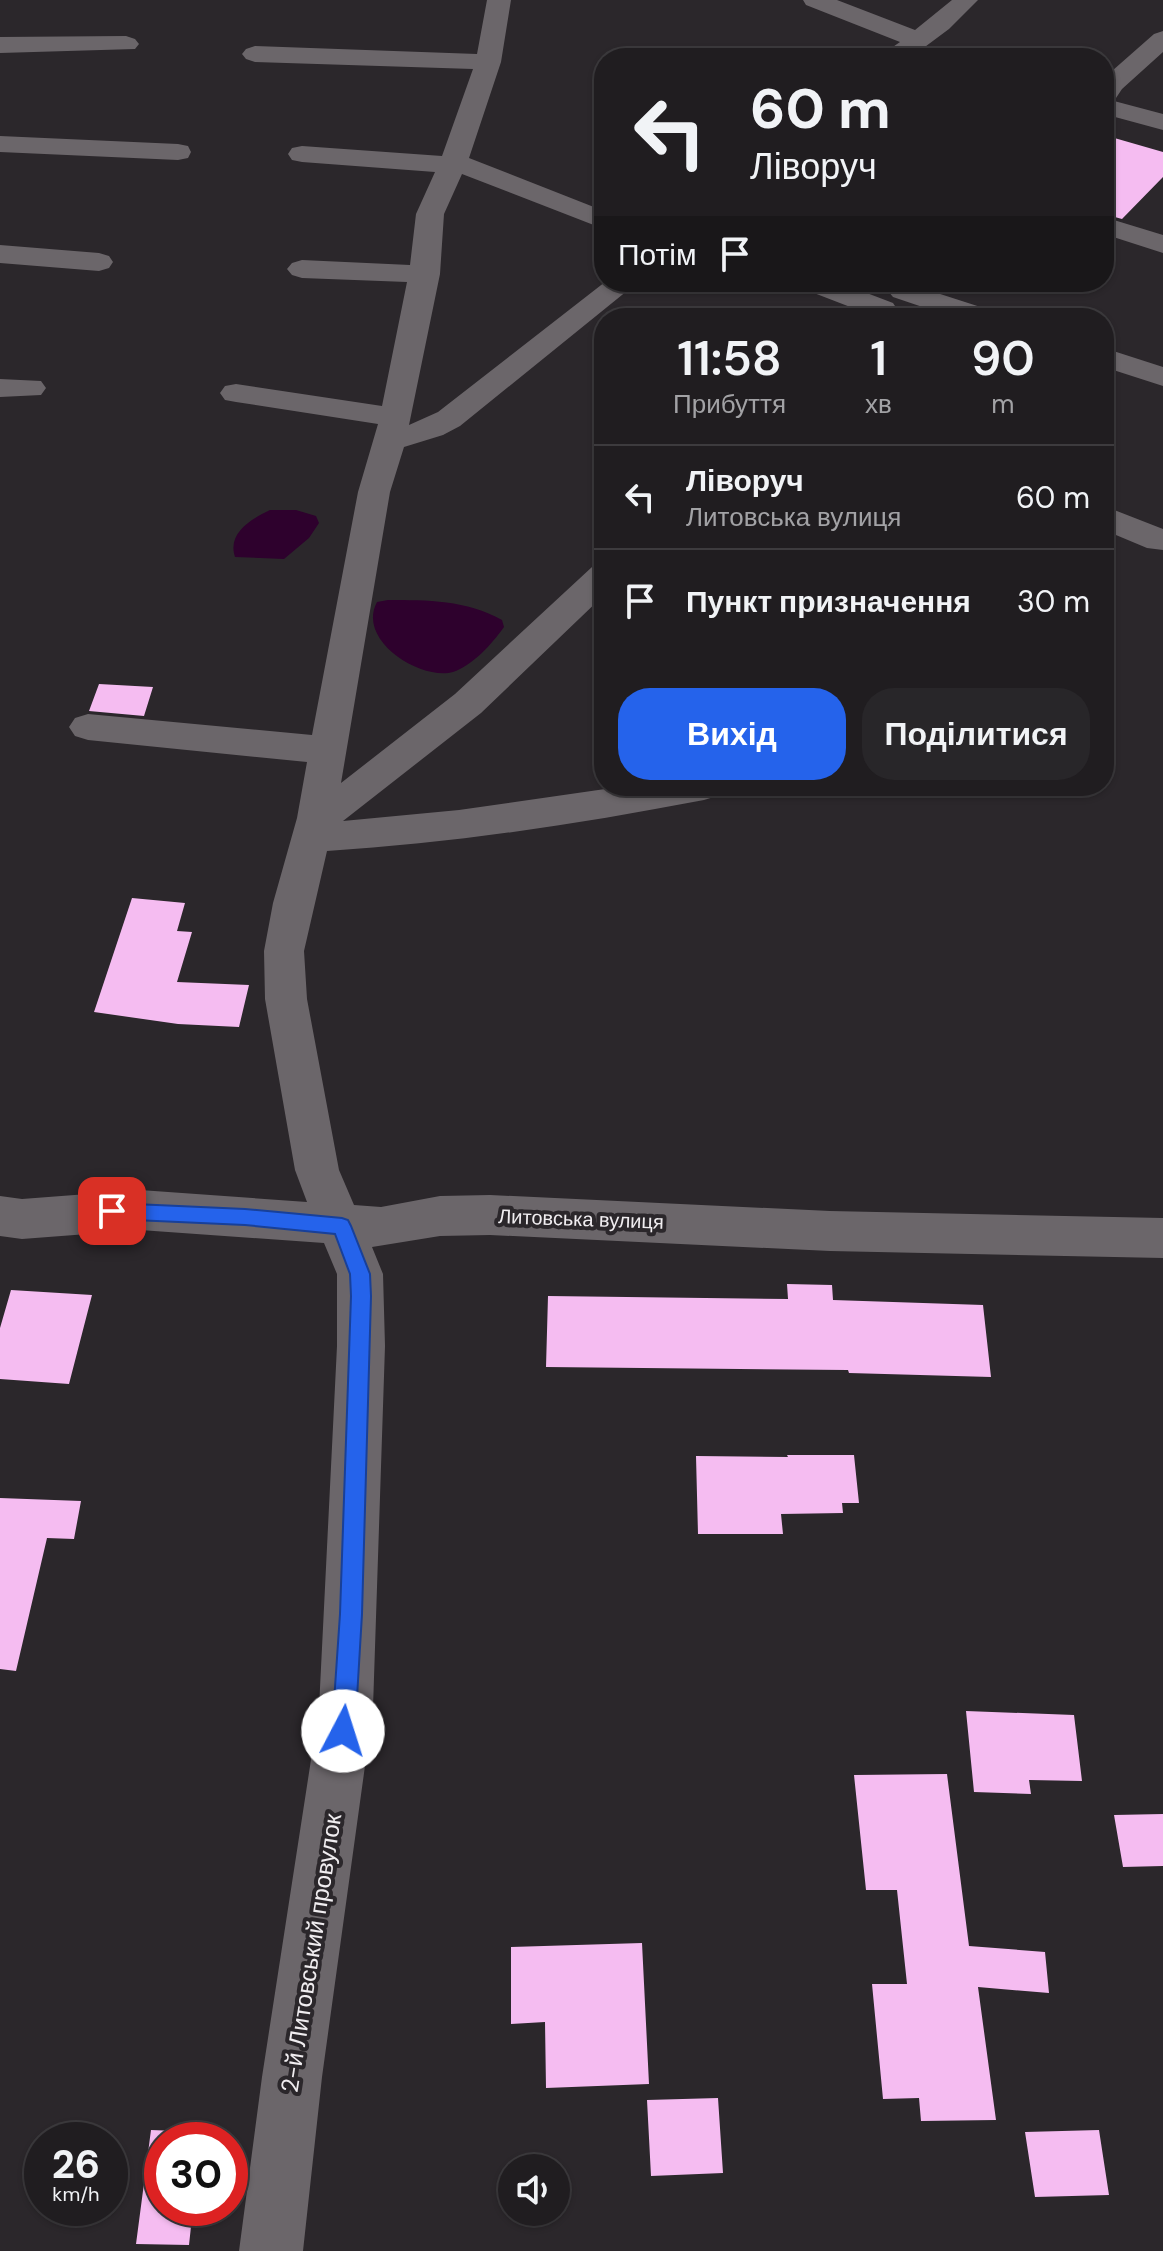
<!DOCTYPE html>
<html lang="uk">
<head>
<meta charset="utf-8">
<style>
	body { margin:0; font-family:"DM Sans",sans-serif; background:#282629; color:#f1f3f6; height:100vh; display:flex; flex-direction:column; font-size:30px; white-space:nowrap }
	* { box-sizing:border-box; margin:0 }
	p { font-size:26px; color:#a2a2a5 }
	.icon { flex:none; width:44px; height:44px; fill:none; stroke:currentColor; stroke-width:2; stroke-linecap:round; stroke-linejoin:round }
	.map { position:relative; flex:1; overflow:hidden }
	.sheet { position:absolute; left:594px; top:308px; width:520px; height:488px; display:flex; flex-direction:column; background:#201d20; border-radius:32px; box-shadow:0 2px 6px #0004,0 0 0 2px #3d3b3e }
	.sheet>* { flex:none }
	.banner { position:absolute; left:594px; top:48px; width:520px; height:244px; border-radius:32px; box-shadow:0 2px 6px #0004,0 0 0 2px #3d3b3e; background:#201d20; color:#f1f3f6; overflow:hidden }
	.fabs { position:absolute; left:498px; top:2154px; display:grid; gap:16px }
	.fabs a { display:grid; place-items:center; width:72px; height:72px; border-radius:50%; background:#201d20; box-shadow:0 2px 6px #0004,0 0 0 2px #3d3b3e; font-size:40px }
	.speed { position:absolute; left:24px; top:2122px; display:flex; gap:16px; font-size:40px; font-weight:700; text-align:center }
	.speed>* { display:grid; place-content:center; width:104px; height:104px; border-radius:50%; background:#201d20; box-shadow:0 2px 6px #0004,0 0 0 2px #3d3b3e; line-height:1 }
	.speed small { font-size:20px; font-weight:400 }
	.speed .limit { border:12px solid #d22; background:#fff; color:#111 }
	.pin { position:absolute; display:grid; place-items:center; width:68px; height:68px; color:#fff; margin:-34px; border-radius:16px; box-shadow:0 4px 12px #0006 }
	.me { position:absolute; width:88px; margin:-44px; rotate:5deg; stroke-linejoin:round; filter:drop-shadow(0 0 6px #0008) }
	.turn { display:flex; align-items:center; gap:28px; height:168px; padding:0 24px; font-size:36px }
	.turn .icon { width:104px; height:104px; stroke-width:2.5 }
	.turn b { display:block; font-size:56px; line-height:68px }
	.then { display:flex; align-items:center; height:76px; padding:0 24px; background:#0003; gap:16px; font-size:30px }
	.eta { display:flex; justify-content:space-evenly; align-items:center; height:136px; text-align:center }
	.eta b { font-size:48px; font-weight:600; line-height:56px }
	.action { display:flex; gap:16px; margin-top:auto; padding:16px 24px }
	.action a { flex:1; height:92px; border-radius:32px; background:#2563eb; color:#fff; font-size:32px; font-weight:600; line-height:92px; text-align:center }
	.action a+a { background:#282629; color:#f1f3f6 }
	ul { padding:0; list-style:none }
	li { display:flex; align-items:center; gap:24px; height:104px; padding:0 24px; border-top:2px solid #3d3b3e }
	li div { flex:1 }
	li b { display:block; font-size:30px }
	li em { font-style:normal }
	.map>svg:first-child { display:block }
</style>
</head>
<body>
<div class="map">
<svg width="1163" height="2251" viewBox="0 0 1163 2251">
	<rect width="100%" height="100%" fill="#2b272b"/>
	<path fill="#2e012d" d="M270 510H296L316 516 319 523 309 538 284 559 235 557C227 533 251 519 270 510Z
		M388 600C427 600 467 600 502 620L504 627C492 644 472 666 453 672 422 681 356 641 377 602Z"/>
	<path fill="#f5bcf1" d="M1104 135 1163 152V177L1122 219 1104 214Z
		M99 684 153 687 144 716 89 711Z
		M132 898 185 903 177 931 192 932 177 982 249 985 239 1027 178 1024 94 1012Z
		M787 1284 832 1285 833 1300 983 1305 991 1377 849 1373 848 1370 546 1367 548 1296 788 1299Z
		M11 1290 92 1295 69 1384 0 1379V1328Z
		M787 1455H854L859 1503H842L843 1513 781 1514 783 1534H698L696 1456 788 1457Z
		M0 1498 81 1501 74 1539 47 1538 16 1671 0 1669Z
		M966 1711 1074 1715 1082 1781 1029 1780 1031 1794 974 1792Z
		M947 1774 969 1946 1045 1952 1049 1993 978 1987 996 2120 921 2121 919 2098 883 2099 872 1984H907L897 1890H866L854 1775Z
		M1163 1814V1866L1123 1867 1114 1815Z
		M642 1943 649 2084 546 2088 545 2022 511 2024V1947Z
		M718 2098 723 2173 651 2176 647 2100Z
		M151 2130 202 2132 201 2140H162V2208H193L189 2245 136 2244Z
		M1099 2130 1109 2195 1035 2197 1025 2132Z"/>
	<g fill="none" stroke-linecap="round" stroke-linejoin="round">
		<path fill="#6b666a" fill-rule="evenodd" d="M487 0H511L501 62 469 158 604 211V229L462 174 444 214 440 274 409 425 438 412 605 282H638L460 426 443 435 404 447 390 492 341 783 455 694 592 567 604 564V595L481 713 343 821 459 810 626 786H723L717 796 704 800C579 824 454 843 327 851L304 951 307 999 339 1170 354 1205 381 1207 440 1196 490 1195 830 1211 1163 1218V1258L830 1251 490 1235 440 1236 372 1247 383 1274 385 1346 373 1708 322 2077 303 2251H239L262 2077 319 1708 337 1346V1274L324 1243 140 1230 22 1239 0 1236V1196L22 1199 140 1190 307 1202 295 1170 265 999 264 951 273 903 297 818 307 762 88 740 75 736 69 727 75 718 88 714 312 735 358 492 378 424 236 402 225 400 220 393 225 386 236 384 382 406 407 282 302 278 292 275 287 269 292 263 302 260 410 265 416 214 435 172 302 162 292 160 288 154 292 148 302 146 442 156 473 69 255 62 246 59 242 54 246 49 255 46 477 54Z
			M803 0H837L915 30 952 0H978L949 29 910 58H885L887 51 900 42 806 5Z
			M1163 31V52L1122 89 1114 101 1163 114V130L1104 114V78L1154 34Z
			M126 36 135 39 139 44 135 49 0 53V37Z
			M0 136 178 144 188 146 191 152 188 158 178 160 0 152Z
			M1104 217 1163 235V253L1104 234Z
			M0 245 99 253 109 256 113 262 109 268 99 271 0 263Z
			M796 282H838L893 303 897 309 893 315 882 318 871 315 801 288Z
			M903 282 996 312 1000 318H955L893 297 888 291 893 285Z
			M1104 348 1163 367V386L1104 367Z
			M0 379 41 381 46 388 41 395 0 397Z
			M1104 506 1163 529V550L1147 548 1104 530Z"/>
	</g>
	<path fill="#2563eb" stroke="#184099" stroke-width="2" d="M112 1203 245 1209 342 1218 348 1220 351 1226 370 1274 371 1296 362 1614 355 1731 351 1739 343 1742 335 1739 332 1731 340 1614 351 1296 350 1274 335 1234 245 1225 112 1219 105 1217 103 1211 105 1205Z"/>
	<g text-anchor="middle" dominant-baseline="central" stroke-width="8" stroke-linejoin="round" paint-order="stroke">
		<g font-size="20" fill="#f0edf0" stroke="#2b272b">
			<text transform="translate(581 1219) rotate(2)">Литовська вулиця</text>
		</g>
		<g font-size="24" fill="#f0edf0" stroke="#2b272b">
			<text transform="translate(311 1953) rotate(-81)">2-й Литовський провулок</text>
		</g>
	</g>
</svg>
<div class="fabs">
<a><svg class="icon" aria-label="sound" viewBox="0 0 24 24"><path d="M4 9h4l5-4v14l-5-4H4zM17 9q2 3 0 6"/></svg></a>
</div>
<div class="speed"><div>26<small>km/h</small></div><div class="limit">30</div></div>
<div class="pin" style="left:112px;top:1211px;background:#d93025"><svg class="icon" aria-label="arrive" viewBox="0 0 24 24"><path d="M6 21V4h12l-3 4 3 4H6"/></svg></div>
<svg class="me" style="left:343px;top:1731px" viewBox="-20 -20 40 40"><circle r="19" fill="#fff"/><path d="M0-13L10 11 0 6-10 11z" fill="#2563eb"/></svg>
<div class="banner">
<div class="turn"><svg class="icon" aria-label="left" viewBox="0 0 24 24"><path d="M17 20v-9H6M10 6l-5 5 5 5"/></svg><div><b>60 m</b>Ліворуч</div></div>
<div class="then">Потім<svg class="icon" aria-label="arrive" viewBox="0 0 24 24"><path d="M6 21V4h12l-3 4 3 4H6"/></svg></div>
</div>
<section class="sheet">
<div class="eta">
<div><b>11:58</b><p>Прибуття</p></div>
<div><b>1</b><p>хв</p></div>
<div><b>90</b><p>m</p></div>
</div>
<ul>
<li><svg class="icon" aria-label="left" viewBox="0 0 24 24"><path d="M17 20v-9H6M10 6l-5 5 5 5"/></svg><div><b>Ліворуч</b><p>Литовська вулиця</p></div><em>60 m</em></li>
<li><svg class="icon" aria-label="arrive" viewBox="0 0 24 24"><path d="M6 21V4h12l-3 4 3 4H6"/></svg><div><b>Пункт призначення</b></div><em>30 m</em></li>
</ul>
<div class="action"><a>Вихід</a><a>Поділитися</a></div>
</section>
</div>
</body>
</html>
